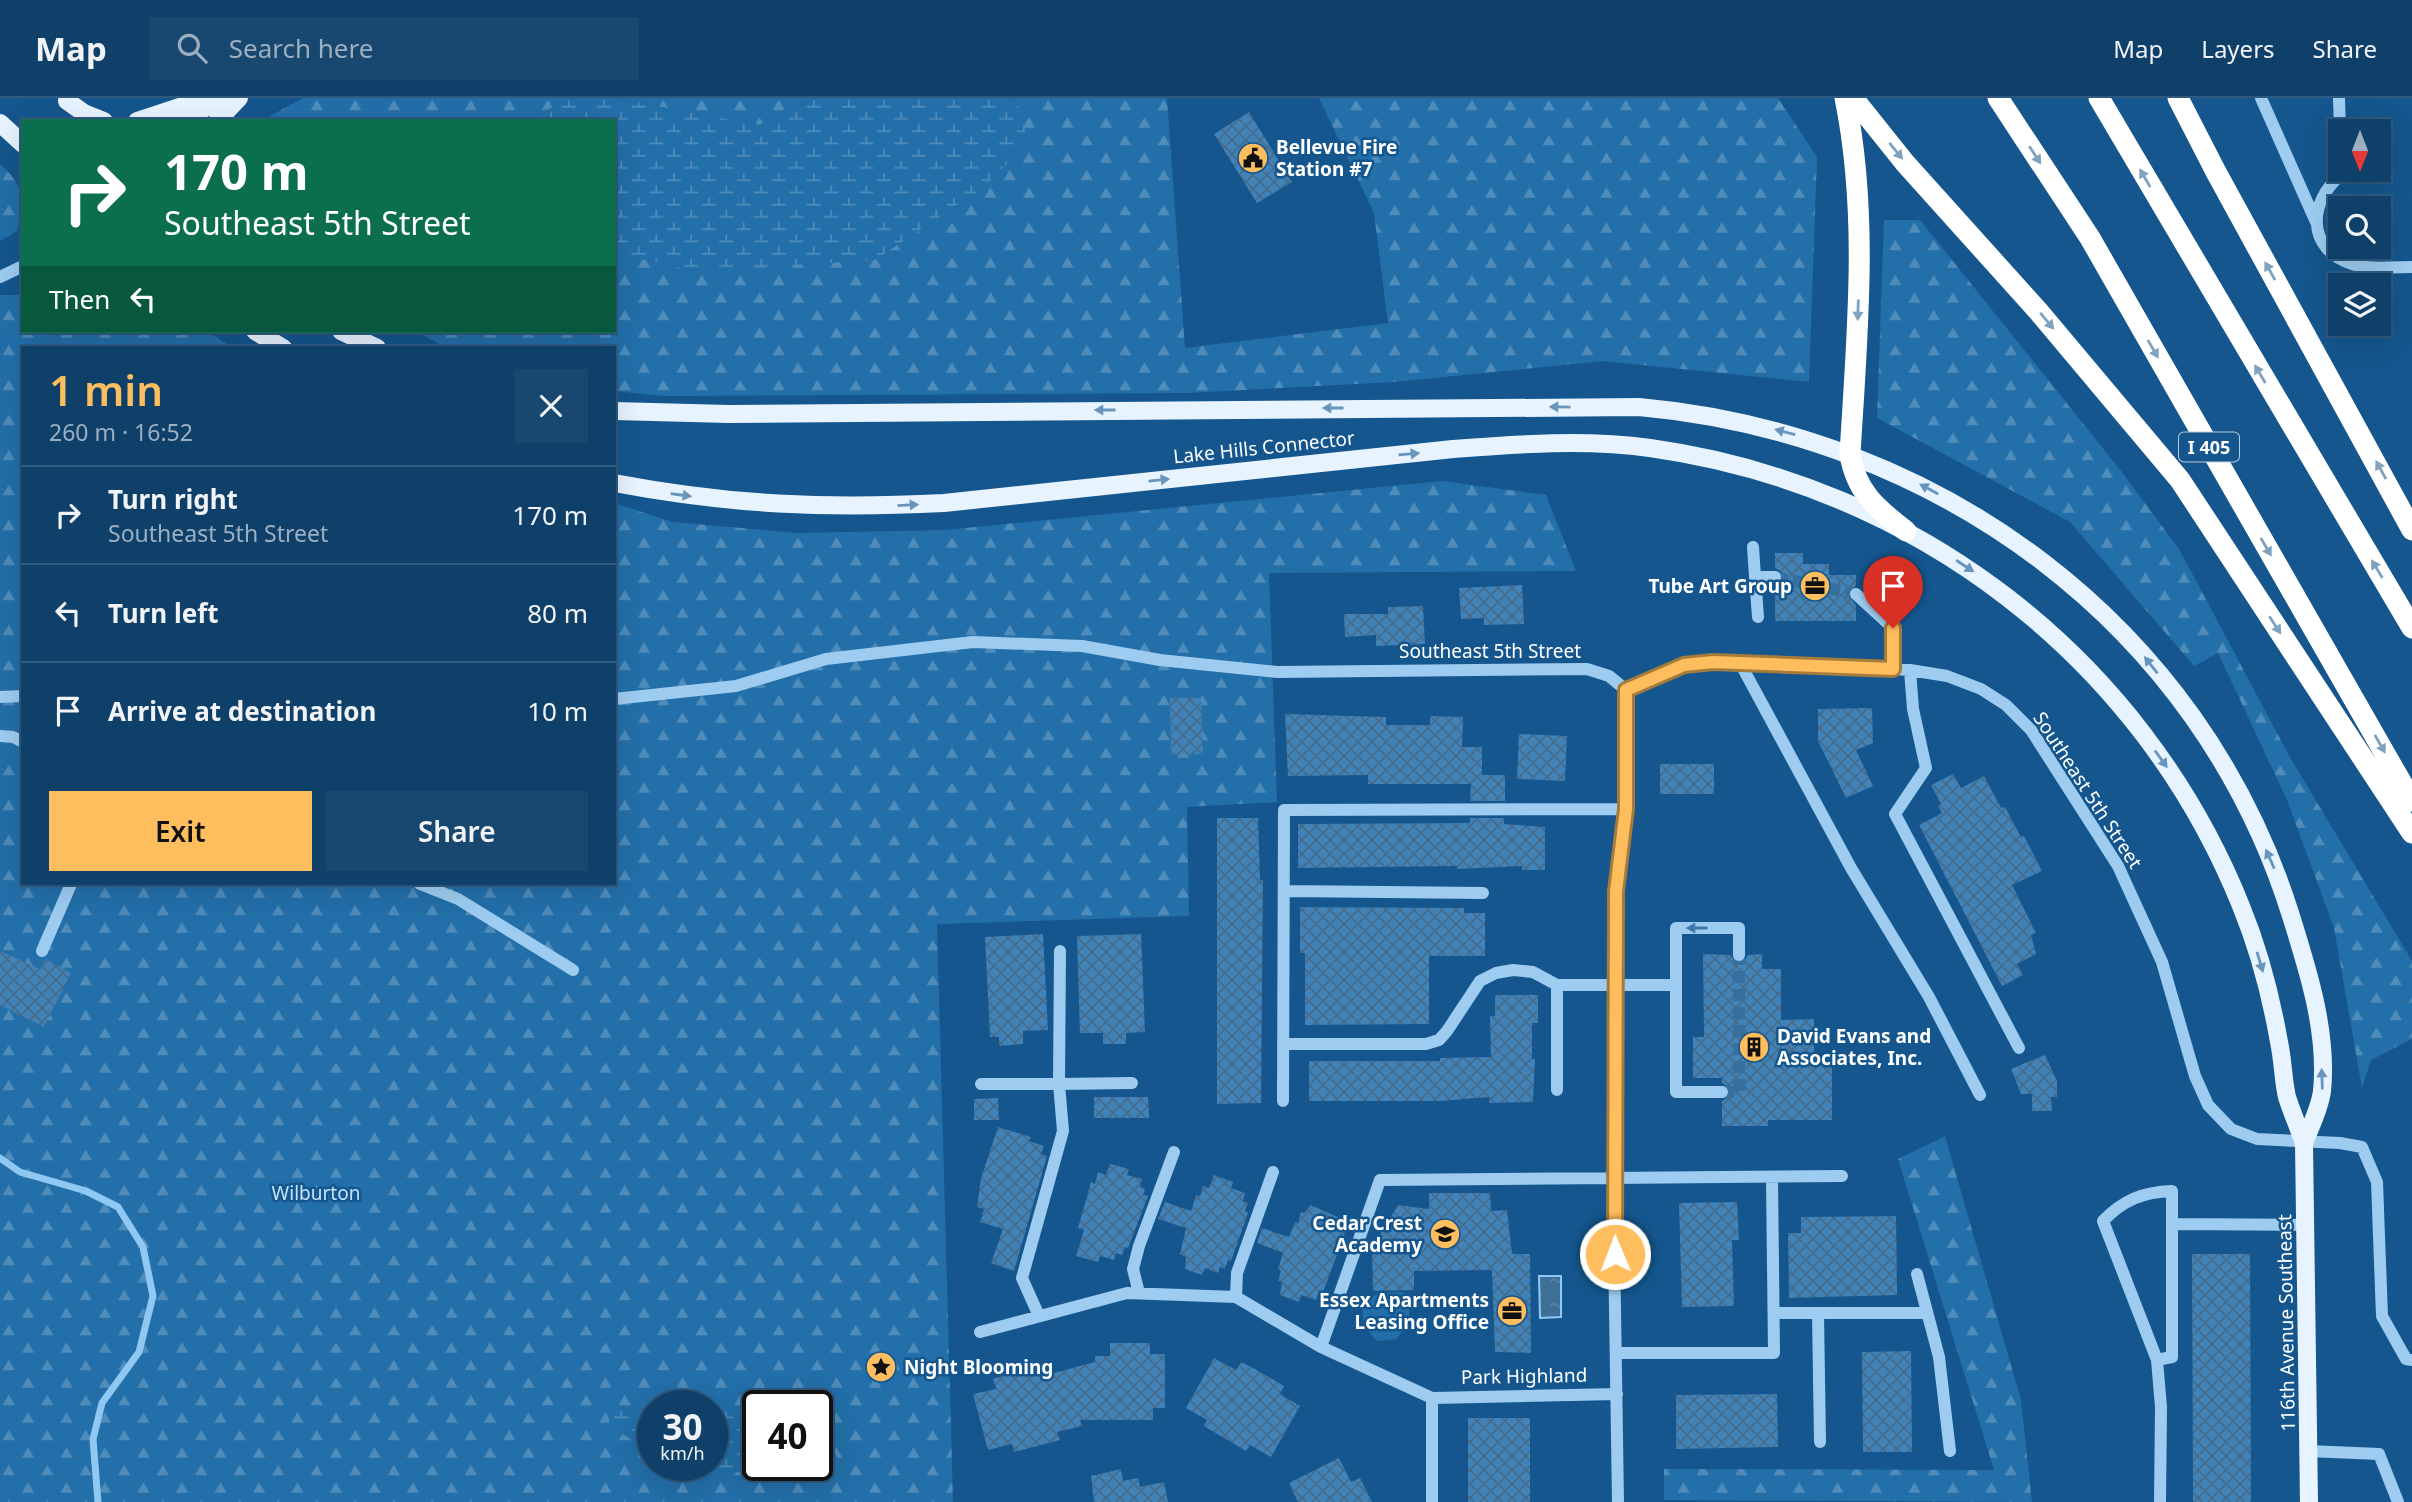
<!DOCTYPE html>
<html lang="en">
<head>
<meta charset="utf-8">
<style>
	body { margin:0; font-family:"Noto Sans",sans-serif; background:#184770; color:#f1f3f6; height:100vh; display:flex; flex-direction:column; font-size:26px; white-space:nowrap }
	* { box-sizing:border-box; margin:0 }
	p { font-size:23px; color:#9bafc1 }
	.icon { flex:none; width:38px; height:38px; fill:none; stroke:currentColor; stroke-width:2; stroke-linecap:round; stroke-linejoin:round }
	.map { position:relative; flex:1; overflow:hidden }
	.side { position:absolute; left:21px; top:248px; width:595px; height:539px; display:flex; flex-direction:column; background:#0f406a; border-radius:0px; box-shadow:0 7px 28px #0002,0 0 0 2px #2f597e }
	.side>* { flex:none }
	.hud { position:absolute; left:21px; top:21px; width:595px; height:214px; border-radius:0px; box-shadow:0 7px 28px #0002,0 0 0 2px #2f597e; background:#0b6e4f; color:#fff; overflow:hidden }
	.needle { width:46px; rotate:180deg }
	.fabs { position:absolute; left:2328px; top:21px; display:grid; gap:14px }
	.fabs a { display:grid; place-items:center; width:63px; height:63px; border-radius:0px; background:#0f406a; box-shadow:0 7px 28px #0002,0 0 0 2px #2f597e; font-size:35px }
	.speed { position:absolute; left:637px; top:1292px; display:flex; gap:14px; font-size:35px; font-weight:700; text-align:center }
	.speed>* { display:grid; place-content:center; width:91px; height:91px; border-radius:50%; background:#0f406a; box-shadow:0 7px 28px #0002,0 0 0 2px #2f597e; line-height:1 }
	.speed small { font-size:18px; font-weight:400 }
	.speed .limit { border:4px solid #111; border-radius:10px; background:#fff; color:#111 }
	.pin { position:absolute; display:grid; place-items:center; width:60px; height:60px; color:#fff; margin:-72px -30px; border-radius:50% 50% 50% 0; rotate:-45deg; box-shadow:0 0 7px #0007 }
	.pin .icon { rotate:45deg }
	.me { position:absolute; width:77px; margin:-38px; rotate:359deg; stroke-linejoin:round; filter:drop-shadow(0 0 5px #0008) }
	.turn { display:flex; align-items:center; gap:24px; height:147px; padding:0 28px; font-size:32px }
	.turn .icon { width:91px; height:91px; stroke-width:2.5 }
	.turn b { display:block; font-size:49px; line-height:60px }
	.then { display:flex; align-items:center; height:66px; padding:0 28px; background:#0003; gap:14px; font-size:26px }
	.round { display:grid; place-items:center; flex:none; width:74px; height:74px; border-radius:0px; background:#184770 }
	.summary { display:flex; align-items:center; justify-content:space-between; height:119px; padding:0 28px }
	h1 { font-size:42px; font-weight:600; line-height:52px; color:#ffbe5d }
	.cta { display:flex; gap:14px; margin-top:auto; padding:14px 28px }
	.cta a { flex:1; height:80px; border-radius:0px; background:#ffbe5d; color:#111; font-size:28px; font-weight:600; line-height:80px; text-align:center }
	.cta a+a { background:#184770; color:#f1f3f6 }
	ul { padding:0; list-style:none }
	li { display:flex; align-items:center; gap:21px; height:98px; padding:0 28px; border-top:2px solid #2f597e }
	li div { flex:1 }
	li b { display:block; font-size:26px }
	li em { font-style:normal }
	header { display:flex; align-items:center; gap:42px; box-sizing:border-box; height:98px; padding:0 35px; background:#0f406a; border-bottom:2px solid #2f597e }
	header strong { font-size:33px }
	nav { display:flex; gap:38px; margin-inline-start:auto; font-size:24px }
	.search { width:490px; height:63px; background:#184770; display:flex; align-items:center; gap:18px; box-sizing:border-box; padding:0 24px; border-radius:0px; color:#9bafc1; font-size:26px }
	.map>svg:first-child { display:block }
</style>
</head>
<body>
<header>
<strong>Map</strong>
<div class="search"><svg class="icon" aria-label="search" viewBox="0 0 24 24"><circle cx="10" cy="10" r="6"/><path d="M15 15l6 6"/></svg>Search here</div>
<nav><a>Map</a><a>Layers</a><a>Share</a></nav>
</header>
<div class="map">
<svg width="2412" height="1404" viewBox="0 0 2412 1404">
	<defs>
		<pattern id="forest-firs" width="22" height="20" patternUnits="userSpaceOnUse" patternTransform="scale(1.75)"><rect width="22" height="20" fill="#236fa9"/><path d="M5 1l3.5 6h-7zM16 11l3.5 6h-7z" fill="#4f8cba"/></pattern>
		<pattern id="wetland-marsh" width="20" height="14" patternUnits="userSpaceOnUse" patternTransform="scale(1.75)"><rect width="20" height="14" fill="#236fa9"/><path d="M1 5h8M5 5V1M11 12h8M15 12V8" fill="none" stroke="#4f8cba"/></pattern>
		<pattern id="water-ripples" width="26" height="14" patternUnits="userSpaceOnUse" patternTransform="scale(1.75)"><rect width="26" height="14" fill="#3e6f96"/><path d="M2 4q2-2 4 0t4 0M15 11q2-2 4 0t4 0" fill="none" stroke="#5b85a6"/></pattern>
		<pattern id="building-cross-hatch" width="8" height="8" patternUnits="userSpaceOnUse" patternTransform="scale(1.75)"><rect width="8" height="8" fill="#4182b8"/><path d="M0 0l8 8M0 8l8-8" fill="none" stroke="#456c8d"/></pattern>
	</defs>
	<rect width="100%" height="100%" fill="#14568d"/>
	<path fill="#236fa9" d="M1403 1194C1414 1214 1410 1225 1396 1241L1377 1243 1364 1228 1362 1209 1377 1195Z"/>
	<path fill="url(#forest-firs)" fill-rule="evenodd" d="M303 0H574L523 23H261Z
		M612 0H817L759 27Z
		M1011 0H1167L1185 250 1388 225 1374 115 1319 0H1778L1817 59 1809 284 1602 263 1394 284 1188 295 663 298 614 293V250H447L415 233H614V155L697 173 1016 2Z
		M0 66C26 89 23 101 17 133L0 143Z
		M1884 122H1920L2121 373 2179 451 2291 661 2412 863V941L2371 962 2362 990 2334 830 2287 702 2218 555 2194 568 2070 424 1877 320Z
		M0 197H23V233H207L233 250H23V786H614V405L673 424 797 435 945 432 1442 383 1546 397 1576 473 1269 475 1277 704 1187 709 1189 818 937 826 953 1404H0ZM653 1307H712V1367H653ZM758 1307H817V1367H758Z
		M1945 1038 2021 1302 2032 1404 1664 1402V1371L1994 1372 1898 1061Z"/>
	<path fill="url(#wetland-marsh)" d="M574 0H612L759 27 817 0H1011L1016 2 1029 46 981 91 875 162 697 173 614 155V23H523Z
		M644 1308 653 1309V1353L610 1329 608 1316Z
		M712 1313 758 1316V1367H817V1330L829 1340 838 1362 816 1388 777 1375 687 1373 676 1367H712Z"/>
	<path fill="url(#water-ripples)" stroke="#8fc9f3" stroke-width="2" d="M1539 1178H1561V1219L1540 1220Z"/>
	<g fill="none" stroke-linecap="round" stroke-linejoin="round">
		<path stroke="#8fc9f3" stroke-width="7" d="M0 1060 20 1074 86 1093 118 1109 143 1149 153 1198 139 1254 102 1305 93 1341 98 1404"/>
	</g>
	<path fill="url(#building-cross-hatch)" d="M1249 14 1292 84 1257 105 1214 36Z
		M1775 455H1803V466H1829V477H1856V487L1847 495 1856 508V523H1775V488L1784 480 1782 474 1775 470Z
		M1522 487 1524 526 1484 527V520L1461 521 1459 490Z
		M1423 508 1425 546 1376 548V537L1345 539 1344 516H1388V509Z
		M1170 600H1201L1203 656 1171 657Z
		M1872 610 1873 645 1856 652 1873 688 1846 700 1818 643V611Z
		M1285 616 1386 619V627H1430V618L1463 619 1462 649H1482V677H1505V703H1470L1471 686H1368V677L1288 678Z
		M1519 636 1567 638 1565 683 1517 681Z
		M1660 666H1714V696H1660Z
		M1953 676 1961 690 1984 678 2001 710 2005 709 2021 739 2024 738 2042 773 2012 787 2036 835 2031 837 2036 856 2017 866 2023 877 2002 888 1919 727 1942 715 1938 708 1941 706 1931 687Z
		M1217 720H1258L1260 782H1263L1261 1005 1217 1006Z
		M1470 720H1504V726L1545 729V772H1522V768L1457 771V768L1298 770V726L1470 725Z
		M1300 809 1464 810V815H1485V858H1429V926L1305 927V855H1300Z
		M1043 836 1048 932 1023 933V946L999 948V939H990L985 839Z
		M1141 836 1145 934 1126 935V946H1103V935H1080L1077 838Z
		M0 853 40 871 46 861 71 875 44 929 0 907Z
		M1703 856 1730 857 1738 866 1744 864 1748 857 1762 856V871H1781V922L1814 921V960H1832V1022H1768V1028H1722V1003L1730 998 1729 989 1722 985V980H1693V939H1704Z
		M1495 897H1538V925H1532V961H1535L1533 1004 1489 1005V999L1440 1003H1309V963H1440V960L1491 959 1490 918H1495Z
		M2045 957 2057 983V999H2051L2052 1013H2032V996H2021L2011 971Z
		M1094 999H1148L1149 1020H1094Z
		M998 1000 999 1022H974V1001Z
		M998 1029 1031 1039 1029 1043 1044 1048 1041 1056 1047 1058 1014 1173 991 1165 1003 1131 980 1124 984 1111 977 1109 981 1080Z
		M1110 1066 1129 1071 1127 1077 1142 1081 1140 1089 1145 1091 1143 1097 1148 1098 1128 1150 1125 1149 1122 1157 1116 1155 1114 1162 1100 1158 1098 1164 1076 1158 1084 1132 1078 1130 1091 1084 1095 1086 1098 1074 1106 1077Z
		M1214 1077 1233 1084 1231 1090 1245 1095 1243 1103 1248 1105 1245 1113 1248 1115 1231 1163 1228 1162 1225 1171 1220 1169 1218 1175 1205 1170 1202 1177 1185 1171 1186 1159 1180 1156 1186 1130 1158 1121 1165 1104 1191 1113 1196 1097 1200 1098 1203 1088 1209 1090Z
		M1429 1095H1490L1491 1113 1507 1112 1512 1156H1530L1531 1255 1495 1254 1492 1172 1414 1173V1192L1373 1193 1372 1150 1398 1107 1429 1111Z
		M1737 1104 1739 1142H1732L1734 1208 1682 1209 1679 1105Z
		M1311 1107 1344 1122 1341 1130 1346 1132 1322 1197 1318 1196 1316 1202 1301 1197 1299 1204 1280 1197 1282 1184 1278 1183 1281 1173 1278 1171 1283 1155 1257 1145 1262 1130 1289 1139 1295 1124 1298 1125 1301 1114 1304 1115Z
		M1896 1118 1897 1197 1789 1200 1788 1135H1801V1119Z
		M2192 1156H2250L2251 1404H2193Z
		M1110 1245H1150V1256H1165V1310H1153V1322H1080L1082 1328 1057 1334 1060 1342 1014 1354 1012 1346 988 1352 973 1296 996 1291 993 1281 1009 1276 1040 1268 1043 1278 1095 1264V1258H1110Z
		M1911 1253 1912 1354H1863L1862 1254Z
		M1214 1260 1236 1272 1241 1264 1255 1271 1284 1288 1280 1296 1300 1308 1271 1359 1250 1347 1246 1353 1204 1328 1207 1322 1186 1310Z
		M1777 1296 1778 1349 1676 1351V1297Z
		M1468 1320H1530V1404H1468Z
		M1339 1360 1351 1384 1360 1380 1372 1404H1298L1289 1385Z
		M1121 1371 1123 1383 1138 1380 1140 1389 1164 1384 1168 1404H1094L1091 1378Z"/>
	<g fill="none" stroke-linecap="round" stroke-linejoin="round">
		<path stroke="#376f9e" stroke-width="12" stroke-dasharray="12 6" stroke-linecap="butt" d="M1775 479 1856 496
			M1722 994H1739V857"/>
		<path stroke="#9dccf0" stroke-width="12" d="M2261 0 2316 124
			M2339 0 2340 33
			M2341 72V77C2308 104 2306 151 2352 166 2371 172 2393 169 2412 169
			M0 179 23 168
			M1753 449 1755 479
			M1856 496 1893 530V571
			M1758 519 1755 479H1775
			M1739 563 1851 770 1929 899 1980 997
			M1910 572 1913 611 1926 670 1895 716 2019 950
			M1626 592 1684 567 1739 563 1910 572 1947 578 1981 591 2006 607 2031 632 2118 768 2162 864 2195 978 2208 1007 2231 1031 2257 1041 2340 1045 2362 1049 2377 1084 2382 1218 2406 1261 2412 1262
			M0 599 23 598
			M614 601 736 588 826 561 973 544 1082 548 1160 562 1277 574 1587 571 1609 578 1626 592
			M0 638 13 639 23 644
			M420 786 458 801 573 872
			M1285 793 1483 795
			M42 853 71 786
			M1557 887V992
			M1283 946H1426L1439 942 1447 933 1480 883 1496 875 1513 872 1533 874 1557 887H1676
			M981 986H1059L1060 853
			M1722 994H1676V830H1739V857
			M1283 1003 1284 712 1626 711
			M1917 1176 1939 1259 1950 1353
			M1139 1195 1133 1171 1139 1148 1174 1054
			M1236 1199 1237 1175 1273 1074
			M1774 1215H1926
			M1818 1215 1820 1344
			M1039 1218 1022 1180 1063 1033 1059 986 1132 985
			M980 1234 1127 1195 1236 1199 1321 1249 1432 1300V1404
			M1321 1249 1380 1082 1842 1078
			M1616 1255H1774L1772 1080
			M2157 1262 2172 1259V1126L2307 1127
			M1432 1300 1617 1296
			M2308 1353 2379 1356 2398 1404
			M1618 1404 1613 1082 1616 793 1626 711V592
			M2160 1404 2161 1309 2157 1262 2103 1123C2123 1102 2143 1094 2172 1093V1126"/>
		<path stroke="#e7f3ff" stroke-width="18" d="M67 3 84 15 104 23
			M137 23 207 0
			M180 23 224 0
			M217 23 239 0
			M0 25 23 46
			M255 233 283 250
			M341 233 377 250
			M614 313 729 316 1639 309C1938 336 2200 526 2291 818 2308 872 2328 935 2322 993 2320 1010 2310 1029 2304 1046
			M614 385C731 407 826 411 944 405L1453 351C1519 346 1585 341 1650 350 1915 387 2141 559 2241 808 2259 852 2271 898 2279 944 2283 962 2283 982 2287 999 2292 1015 2299 1030 2304 1046L2309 1404"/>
		<path stroke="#fff" stroke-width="21" d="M1845 0C1869 117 1857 238 1850 356 1856 394 1877 411 1906 433
			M1853 0 1905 65 2039 214 2180 382 2412 735
			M1998 0 2090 140 2412 703
			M2099 0 2412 530
			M2178 0 2216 74 2412 432"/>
	</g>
	<defs><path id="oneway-solid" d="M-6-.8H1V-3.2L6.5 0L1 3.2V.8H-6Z" transform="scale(1.75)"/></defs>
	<g fill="#7ea2c0">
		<use href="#oneway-solid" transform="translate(1896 53) rotate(51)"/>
		<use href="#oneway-solid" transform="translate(2035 57) rotate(57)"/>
		<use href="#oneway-solid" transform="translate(2145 80) rotate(-120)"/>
		<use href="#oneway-solid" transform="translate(2270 173) rotate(-119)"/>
		<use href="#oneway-solid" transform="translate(1858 212) rotate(92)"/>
		<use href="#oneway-solid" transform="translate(2047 223) rotate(50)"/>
		<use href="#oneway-solid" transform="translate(2153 251) rotate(60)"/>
		<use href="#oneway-solid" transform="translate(2260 276) rotate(-121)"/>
		<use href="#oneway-solid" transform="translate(2381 372) rotate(-119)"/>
		<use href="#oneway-solid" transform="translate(2266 449) rotate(60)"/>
		<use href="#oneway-solid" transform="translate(2377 471) rotate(-121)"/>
		<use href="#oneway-solid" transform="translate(2275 527) rotate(57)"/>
		<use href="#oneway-solid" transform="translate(2380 646) rotate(60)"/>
	</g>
	<g fill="#6895bb">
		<use href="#oneway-solid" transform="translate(1560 309) rotate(-179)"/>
		<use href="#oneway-solid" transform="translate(1333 310) rotate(180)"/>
		<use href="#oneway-solid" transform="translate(1105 312) rotate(180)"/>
		<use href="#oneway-solid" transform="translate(1785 334) rotate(-165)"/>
		<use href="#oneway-solid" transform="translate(1409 356) rotate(-5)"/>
		<use href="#oneway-solid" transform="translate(1159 382) rotate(-6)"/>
		<use href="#oneway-solid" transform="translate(1929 391) rotate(-152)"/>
		<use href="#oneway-solid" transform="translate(681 397) rotate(8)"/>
		<use href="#oneway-solid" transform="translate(908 407) rotate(-3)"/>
		<use href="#oneway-solid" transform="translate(1965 468) rotate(33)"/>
		<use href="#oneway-solid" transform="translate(2151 567) rotate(-128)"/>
		<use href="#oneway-solid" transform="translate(2161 661) rotate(54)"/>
		<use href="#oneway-solid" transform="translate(2270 761) rotate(-114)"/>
		<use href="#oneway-solid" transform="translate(2260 864) rotate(73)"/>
		<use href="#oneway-solid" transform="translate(2322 981) rotate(-92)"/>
	</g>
	<use fill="#3d79ab" href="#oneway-solid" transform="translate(1697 830) rotate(180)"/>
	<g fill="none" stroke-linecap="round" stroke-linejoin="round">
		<g stroke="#a67c3c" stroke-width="18">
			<path id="route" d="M1615 1156 1616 793 1626 711V592L1684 567 1713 564 1893 571V530"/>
		</g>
		<use href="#route" stroke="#ffbe5d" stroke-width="12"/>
	</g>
	<defs>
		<g id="civic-disc" transform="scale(1.575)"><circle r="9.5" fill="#ffbe5d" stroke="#14568d"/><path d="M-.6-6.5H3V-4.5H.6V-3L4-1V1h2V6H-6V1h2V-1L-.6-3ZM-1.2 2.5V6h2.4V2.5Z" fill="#111"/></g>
		<g id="office-disc" transform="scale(1.575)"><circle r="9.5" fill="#ffbe5d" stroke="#14568d"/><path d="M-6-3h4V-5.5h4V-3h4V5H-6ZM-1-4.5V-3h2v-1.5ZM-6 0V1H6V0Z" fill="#111"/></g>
		<g id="building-disc" transform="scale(1.575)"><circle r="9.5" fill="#ffbe5d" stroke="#14568d"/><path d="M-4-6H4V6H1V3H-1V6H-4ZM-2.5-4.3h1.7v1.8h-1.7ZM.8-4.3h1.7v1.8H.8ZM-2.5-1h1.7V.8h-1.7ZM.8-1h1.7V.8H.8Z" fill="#111"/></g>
		<g id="school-disc" transform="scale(1.575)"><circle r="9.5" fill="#ffbe5d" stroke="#14568d"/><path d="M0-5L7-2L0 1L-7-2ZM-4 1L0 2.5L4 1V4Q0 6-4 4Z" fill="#111"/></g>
		<g id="sight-disc" transform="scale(1.575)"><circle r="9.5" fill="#ffbe5d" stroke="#14568d"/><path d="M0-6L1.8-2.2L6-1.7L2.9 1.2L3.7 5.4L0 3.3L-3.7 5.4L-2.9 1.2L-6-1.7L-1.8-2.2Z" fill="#111"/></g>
	</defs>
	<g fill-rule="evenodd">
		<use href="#civic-disc" x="1253" y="60"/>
		<use href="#office-disc" x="1815" y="488"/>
		<use href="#building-disc" x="1754" y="949"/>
		<use href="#school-disc" x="1445" y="1136"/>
		<use href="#office-disc" x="1512" y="1213"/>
		<use href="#sight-disc" x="881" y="1269"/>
	</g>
	<g text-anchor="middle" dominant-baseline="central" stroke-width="5" stroke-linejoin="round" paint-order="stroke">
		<rect fill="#14568d" stroke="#b8ccdd" stroke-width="2" x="2179" y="334.5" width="60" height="29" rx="5"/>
		<g font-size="18" font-weight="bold" fill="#fff">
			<text x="2209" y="349">I 405</text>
		</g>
		<g font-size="19" font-weight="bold" fill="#fff" stroke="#14568d" text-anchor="start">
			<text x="1276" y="49">Bellevue Fire<tspan x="1276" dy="22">Station #7</tspan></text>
			<text x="1792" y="488" text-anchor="end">Tube Art Group</text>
			<text x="1777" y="938">David Evans and<tspan x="1777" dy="22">Associates, Inc.</tspan></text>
			<text x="1422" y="1125" text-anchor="end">Cedar Crest<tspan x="1422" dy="22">Academy</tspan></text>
			<text x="1489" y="1202" text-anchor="end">Essex Apartments<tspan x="1489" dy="22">Leasing Office</tspan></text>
			<text x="904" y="1269">Night Blooming</text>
		</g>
		<g font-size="19" fill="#fff" stroke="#14568d">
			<text transform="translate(1264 349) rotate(-6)">Lake Hills Connector</text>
			<text x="1490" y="553">Southeast 5th Street</text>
			<text transform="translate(2088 692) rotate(57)">Southeast 5th Street</text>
			<text transform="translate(2286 1225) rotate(-91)">116th Avenue Southeast</text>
			<text transform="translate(1524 1278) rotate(-1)">Park Highland</text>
		</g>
		<g font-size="19" fill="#c4e3fc" stroke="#14568d">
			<text x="316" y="1095">Wilburton</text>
		</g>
	</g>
</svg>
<div class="fabs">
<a><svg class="needle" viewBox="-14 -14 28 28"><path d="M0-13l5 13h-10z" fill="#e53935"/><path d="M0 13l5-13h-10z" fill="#9bafc1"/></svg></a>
<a><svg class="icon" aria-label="search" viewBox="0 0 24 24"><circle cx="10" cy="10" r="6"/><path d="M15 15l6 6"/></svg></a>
<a><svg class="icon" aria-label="layers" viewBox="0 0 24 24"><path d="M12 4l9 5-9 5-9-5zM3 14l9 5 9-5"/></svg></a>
</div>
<div class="speed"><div>30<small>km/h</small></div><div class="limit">40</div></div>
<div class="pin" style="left:1893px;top:530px;background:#d93025"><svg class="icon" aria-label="arrive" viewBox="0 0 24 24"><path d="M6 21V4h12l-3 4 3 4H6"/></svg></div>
<svg class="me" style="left:1615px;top:1156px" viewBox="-20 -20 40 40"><circle r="17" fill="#ffbe5d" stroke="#fff" stroke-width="3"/><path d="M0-11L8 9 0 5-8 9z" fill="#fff"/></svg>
<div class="hud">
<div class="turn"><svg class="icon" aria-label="right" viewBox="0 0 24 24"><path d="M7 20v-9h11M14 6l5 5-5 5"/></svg><div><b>170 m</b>Southeast 5th Street</div></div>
<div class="then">Then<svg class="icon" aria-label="left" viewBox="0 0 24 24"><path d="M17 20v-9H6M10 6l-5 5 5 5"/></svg></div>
</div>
<section class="side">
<div class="summary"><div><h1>1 min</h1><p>260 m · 16:52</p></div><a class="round"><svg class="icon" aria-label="close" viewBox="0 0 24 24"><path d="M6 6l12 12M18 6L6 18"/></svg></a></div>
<ul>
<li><svg class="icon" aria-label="right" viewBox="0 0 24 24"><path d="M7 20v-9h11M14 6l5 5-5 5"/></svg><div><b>Turn right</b><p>Southeast 5th Street</p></div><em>170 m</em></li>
<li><svg class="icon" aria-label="left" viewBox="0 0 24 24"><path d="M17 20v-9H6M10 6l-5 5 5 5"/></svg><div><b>Turn left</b></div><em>80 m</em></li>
<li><svg class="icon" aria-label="arrive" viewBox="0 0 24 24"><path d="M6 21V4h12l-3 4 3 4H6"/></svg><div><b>Arrive at destination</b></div><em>10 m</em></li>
</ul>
<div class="cta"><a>Exit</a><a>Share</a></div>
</section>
</div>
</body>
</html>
